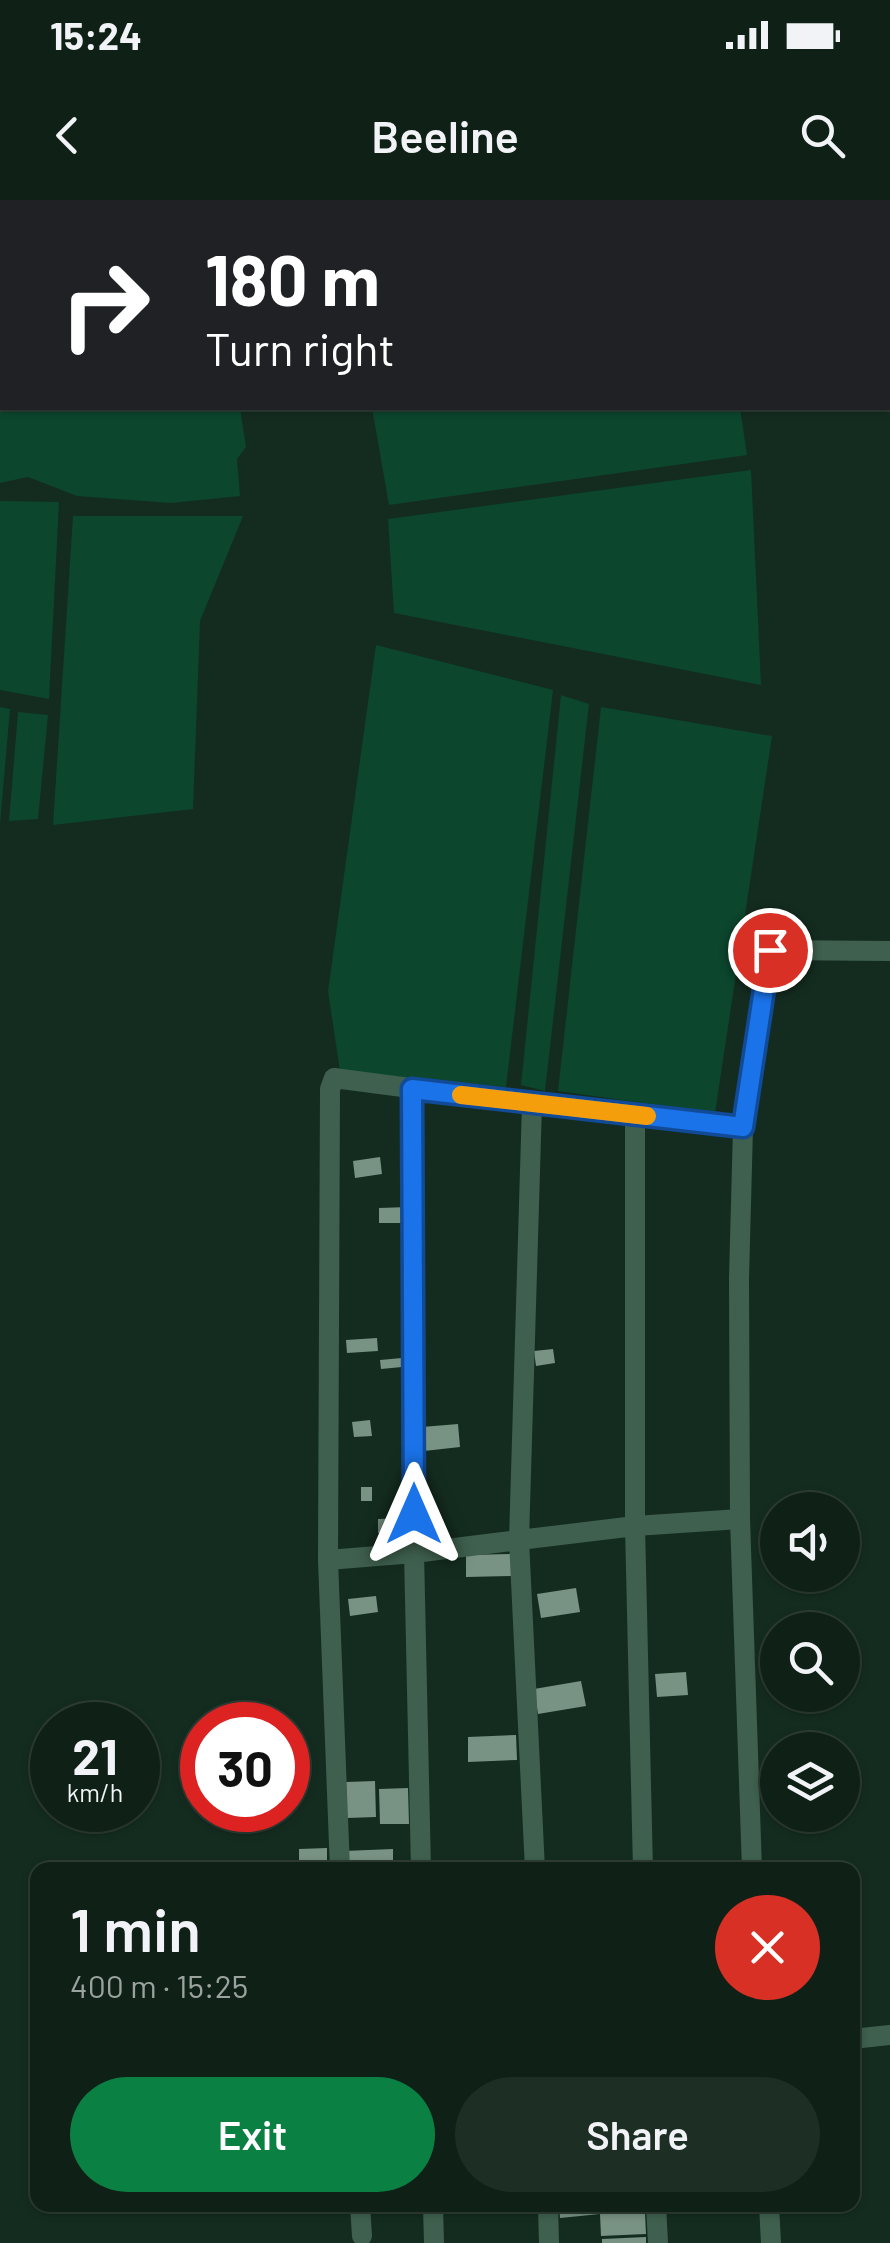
<!DOCTYPE html>
<html lang="en">
<head>
<meta charset="utf-8">
<style>
	body { margin:0; font-family:Barlow,sans-serif; background:#1d2e24; color:#f1f3f6; height:100vh; display:flex; flex-direction:column; font-size:38px; white-space:nowrap }
	* { box-sizing:border-box; margin:0 }
	p { font-size:32px; color:#9ba3a1 }
	.icon { flex:none; width:55px; height:55px; fill:none; stroke:currentColor; stroke-width:2; stroke-linecap:round; stroke-linejoin:round }
	.map { position:relative; flex:1; overflow:hidden }
	.panel { position:absolute; left:30px; top:1662px; width:830px; height:350px; display:flex; flex-direction:column; background:#0f2117; border-radius:20px; box-shadow:0 2px 8px #0004,0 0 0 2px #2f3e36 }
	.panel>* { flex:none }
	.top-card { position:absolute; left:0px; top:0px; width:890px; height:210px; box-shadow:0 2px 8px #0004,0 0 0 2px #2f3e36; background:#202124; color:#fff; overflow:hidden }
	.tools { position:absolute; left:760px; top:1292px; display:grid; gap:20px }
	.tools a { display:grid; place-items:center; width:100px; height:100px; border-radius:50%; background:#0f2117; box-shadow:0 2px 8px #0004,0 0 0 2px #2f3e36; font-size:50px }
	.speed { position:absolute; left:30px; top:1502px; display:flex; gap:20px; font-size:50px; font-weight:700; text-align:center }
	.speed>* { display:grid; place-content:center; width:130px; height:130px; border-radius:50%; background:#0f2117; box-shadow:0 2px 8px #0004,0 0 0 2px #2f3e36; line-height:1 }
	.speed small { font-size:25px; font-weight:400 }
	.speed .limit { border:15px solid #d22; background:#fff; color:#111 }
	.pin { position:absolute; display:grid; place-items:center; width:85px; height:85px; color:#fff; margin:-42px; border:5px solid #fff; border-radius:50%; box-shadow:0 2px 10px #0007 }
	.me { position:absolute; width:110px; margin:-55px; rotate:0deg; stroke-linejoin:round; filter:drop-shadow(0 0 8px #0008) }
	.turn { display:flex; align-items:center; gap:35px; height:210px; padding:0 40px; font-size:45px }
	.turn .icon { width:130px; height:130px; stroke-width:2.5 }
	.turn b { display:block; font-size:70px; line-height:85px }
	.round { display:grid; place-items:center; flex:none; width:105px; height:105px; border-radius:52px; background:#1d2e24 }
	.summary { display:flex; align-items:center; justify-content:space-between; height:170px; padding:0 40px }
	h1 { font-size:60px; font-weight:600; line-height:75px }
	.button { display:flex; gap:20px; margin-top:auto; padding:20px 40px }
	.button a { flex:1; height:115px; border-radius:60px; background:#0b8043; color:#fff; font-size:40px; font-weight:600; line-height:115px; text-align:center }
	.button a+a { background:#1d2e24; color:#f1f3f6 }
	.status { display:flex; justify-content:space-between; align-items:center; height:70px; padding:0 50px; background:#0f2117; direction:ltr }
	.status svg { height:28px; fill:currentColor }
	header { display:flex; justify-content:space-between; align-items:center; height:130px; padding:0 40px; background:#0f2117; font-size:45px; font-weight:600 }
	.map>svg:first-child { display:block }
</style>
</head>
<body>
<div class="status"><b>15:24</b><svg viewBox="0 0 49 12"><path d="M0 12V9h3v3zM5 12V6h3v6zM10 12V3h3v9zM15 12V0h3v12zM26 1h20v11H26zM47 4h2v5h-2z"/></svg></div>
<header><svg class="icon" aria-label="back" viewBox="0 0 24 24"><path d="M15 5l-7 7 7 7"/></svg>Beeline<svg class="icon" aria-label="search" viewBox="0 0 24 24"><circle cx="10" cy="10" r="6"/><path d="M15 15l6 6"/></svg></header>
<div class="map">
<svg width="890" height="2043" viewBox="0 0 890 2043">
	<rect width="100%" height="100%" fill="#142c1f"/>
	<path fill="#0b462d" d="M0 4 2 208H240L246 247 237 259 240 296 171 303 77 296 28 277 0 283Z
		M372 208H740L747 255 389 305Z
		M751 270 761 485 394 413 388 319Z
		M0 301 59 302 49 499 0 490Z
		M73 316H243L200 421 193 609 53 625Z
		M376 445 553 490 506 887 340 871 328 791Z
		M561 495 589 504 545 891 521 885Z
		M0 507 10 509 0 624Z
		M601 507 772 536 715 913 558 891Z
		M18 512 48 515 38 619 9 621Z"/>
	<path fill="#789283" d="M380 957 382 974 355 978 353 961Z
		M409 1007V1023H379V1008Z
		M377 1138 378 1151 347 1153 346 1140Z
		M553 1149 555 1163 536 1166 534 1151Z
		M402 1158V1167L381 1169 380 1160Z
		M370 1220 372 1236 354 1237 352 1222Z
		M458 1224 460 1247 424 1251 422 1227Z
		M361 1287H372V1301H361Z
		M401 1318 402 1333H378V1319Z
		M512 1354 513 1376 466 1377V1355Z
		M576 1388 580 1412 541 1418 537 1394Z
		M376 1396 378 1412 350 1416 348 1399Z
		M686 1472 688 1495 657 1497 655 1474Z
		M581 1481 586 1506 538 1514 534 1489Z
		M516 1535 517 1560 468 1562V1537Z
		M375 1581 376 1617 347 1618 346 1582Z
		M408 1588 409 1624H380L379 1589Z
		M327 1648V1670H299V1649Z
		M393 1649V1670H345L344 1651Z
		M443 2005H491L490 2012 442 2010Z
		M559 2005H600V2014L560 2018Z
		M645 2013 646 2034 601 2036 600 2014Z
		M646 2037V2043H602V2039Z"/>
	<g fill="none" stroke-linecap="round" stroke-linejoin="round">
		<path stroke="#3f604e" stroke-width="20" d="M412 889 414 1353 519 1340 535 1670
			M532 904 519 1340 635 1326 643 1670
			M635 914V1326L740 1319
			M328 1360 340 1670
			M421 1670 414 1353 328 1360 330 889 334 878 532 904 743 927
			M752 1670 740 1319 739 1079 743 927 770 750 890 751
			M852 1839 890 1835
			M360 2005 362 2036
			M433 2005 434 2043
			M548 2005 549 2043
			M656 2005 658 2043
			M769 2005 771 2043"/>
	</g>
	<g fill="none" stroke-linecap="round" stroke-linejoin="round">
		<g stroke="#114b97" stroke-width="25">
			<path id="route" d="M414 1314 412 889 743 927 770 750"/>
		</g>
		<use href="#route" stroke="#1a73e8" stroke-width="18"/>
		<path stroke="#f59e0b" stroke-width="18" d="M461 895 647 916"/>
	</g>
</svg>
<div class="tools">
<a><svg class="icon" aria-label="sound" viewBox="0 0 24 24"><path d="M4 9h4l5-4v14l-5-4H4zM17 9q2 3 0 6"/></svg></a>
<a><svg class="icon" aria-label="search" viewBox="0 0 24 24"><circle cx="10" cy="10" r="6"/><path d="M15 15l6 6"/></svg></a>
<a><svg class="icon" aria-label="layers" viewBox="0 0 24 24"><path d="M12 4l9 5-9 5-9-5zM3 14l9 5 9-5"/></svg></a>
</div>
<div class="speed"><div>21<small>km/h</small></div><div class="limit">30</div></div>
<div class="pin" style="left:770px;top:750px;background:#d93025"><svg class="icon" aria-label="arrive" viewBox="0 0 24 24"><path d="M6 21V4h12l-3 4 3 4H6"/></svg></div>
<svg class="me" style="left:414px;top:1314px" viewBox="-20 -20 40 40"><path d="M0-17L14 15 0 8-14 15z" fill="#1a73e8" stroke="#fff" stroke-width="4"/></svg>
<div class="top-card">
<div class="turn"><svg class="icon" aria-label="right" viewBox="0 0 24 24"><path d="M7 20v-9h11M14 6l5 5-5 5"/></svg><div><b>180 m</b>Turn right</div></div>
</div>
<section class="panel">
<div class="summary"><div><h1>1 min</h1><p>400 m · 15:25</p></div><a class="round" style="background:#d93025;color:#fff"><svg class="icon" aria-label="close" viewBox="0 0 24 24"><path d="M6 6l12 12M18 6L6 18"/></svg></a></div>
<div class="button"><a>Exit</a><a>Share</a></div>
</section>
</div>
</body>
</html>
